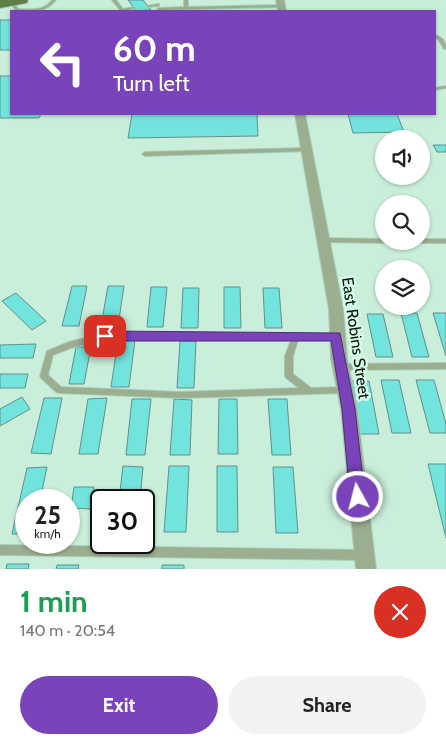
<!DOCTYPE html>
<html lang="en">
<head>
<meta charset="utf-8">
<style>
	body { margin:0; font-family:Cabin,sans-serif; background:#f2f2f2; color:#222; height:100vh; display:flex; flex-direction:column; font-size:19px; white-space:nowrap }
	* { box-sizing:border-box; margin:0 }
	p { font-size:16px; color:#767676 }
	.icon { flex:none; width:28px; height:28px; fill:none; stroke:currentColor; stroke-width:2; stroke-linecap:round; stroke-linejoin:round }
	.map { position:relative; height:569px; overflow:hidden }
	.details { display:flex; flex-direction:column; background:#fff; flex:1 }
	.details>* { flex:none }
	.guide { position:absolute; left:10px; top:10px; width:426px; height:105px; border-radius:0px; box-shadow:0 1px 4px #0004; background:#7943b9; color:#fff; overflow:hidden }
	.controls { position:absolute; left:375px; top:130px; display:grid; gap:10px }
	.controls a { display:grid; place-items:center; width:55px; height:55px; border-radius:50%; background:#fff; box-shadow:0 1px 4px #0004; font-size:25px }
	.speed { position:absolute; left:15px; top:489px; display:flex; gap:10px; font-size:25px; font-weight:700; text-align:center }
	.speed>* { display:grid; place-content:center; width:65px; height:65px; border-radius:50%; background:#fff; box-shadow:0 1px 4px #0004; line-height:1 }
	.speed small { font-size:12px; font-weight:400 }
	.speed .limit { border:2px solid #111; border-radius:8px; background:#fff; color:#111 }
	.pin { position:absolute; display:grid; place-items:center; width:42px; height:42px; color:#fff; margin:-21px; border-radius:10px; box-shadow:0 2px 8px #0006 }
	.me { position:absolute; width:55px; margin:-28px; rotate:353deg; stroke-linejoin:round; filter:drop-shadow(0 0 4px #0008) }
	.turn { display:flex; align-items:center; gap:18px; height:105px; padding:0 20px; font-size:22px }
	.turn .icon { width:65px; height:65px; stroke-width:2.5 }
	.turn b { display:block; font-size:35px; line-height:42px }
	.round { display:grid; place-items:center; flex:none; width:52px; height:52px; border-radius:26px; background:#f2f2f2 }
	.headline { display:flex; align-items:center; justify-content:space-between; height:85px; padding:0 20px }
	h1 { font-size:30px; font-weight:700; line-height:38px; color:#1e9e55 }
	.primary-button { display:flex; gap:10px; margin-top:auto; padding:10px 20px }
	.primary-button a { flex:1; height:58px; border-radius:30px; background:#7943b9; color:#fff; font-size:20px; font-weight:700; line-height:58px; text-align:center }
	.primary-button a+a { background:#f2f2f2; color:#222 }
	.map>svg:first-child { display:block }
</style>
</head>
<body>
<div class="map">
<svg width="446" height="569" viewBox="0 0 446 569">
	<rect width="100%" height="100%" fill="#c9efda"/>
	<path fill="#73e4dd" stroke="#638f8b" d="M128 0H143L151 10 136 11Z
		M0 20H11V50H0Z
		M0 76H11V114H41L39 118H0Z
		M132 114H257L258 136 128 138Z
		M348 114H397L404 132 353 133Z
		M433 145H446V152H437Z
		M72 286H87L79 326H62Z
		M108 286H124L118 326H101Z
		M151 287H167L163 327H147Z
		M224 287H240L241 328H224Z
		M183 288H199L198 328H181Z
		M263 288H279L282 328H265Z
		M16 293 46 321 32 330 2 301Z
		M401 313H417L429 357H412Z
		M433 313H446V356Z
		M367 314H383L393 357H376Z
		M118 340H135L129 387H111Z
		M180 341H196L194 388H177Z
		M36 344 33 358H0V345Z
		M76 347H91L84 384H69Z
		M0 374H28L25 388H0Z
		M381 380H399L411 433H392Z
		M416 380H434L446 424V433H430Z
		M351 381H369L379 434H360Z
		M22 397 30 409 0 426V409Z
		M44 398H62L51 454 31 453Z
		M107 398 98 454H79L88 399Z
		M132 399H151L145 455H126Z
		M174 399 192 400 190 455H170Z
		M219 399H237L238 454H218Z
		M268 399H287L291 455H272Z
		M428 464H446V538Z
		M123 466 143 467 140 500H119Z
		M169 466H189L186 532H164Z
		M217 466H237L238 532H217Z
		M47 467 40 500H26V534H12L27 468Z
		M273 467H293L298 533H276Z
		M74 487H94L91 509 71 508Z
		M7 564H29L28 569H6Z
		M57 565H79L78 569H56Z
		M162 565H184V569H162Z"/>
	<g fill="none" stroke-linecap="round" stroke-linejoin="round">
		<g stroke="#aacbb9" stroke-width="2">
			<path id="service" d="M52 0H56C46 13 30 12 16 11L10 2 13 1 18 9C31 10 44 11 52 0Z
				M112 0H116L123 9 134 7 136 8 121 11Z
				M184 0H188V7L281 5 283 6 281 7 159 10 157 9 159 8 184 7Z
				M158 4H159V6L148 7 146 6Z
				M435 35C442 37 446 41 446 49H444L438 39 435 38Z
				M446 86V88L435 90V88Z
				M306 148 309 150 308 151 145 156 142 154 145 152Z
				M320 238 384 239V241H387L384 243 322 242 319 240Z
				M421 239H446V243H419L418 241H421Z
				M105 333 336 334 339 335 340 337 339 339 336 340H298L293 356V374L311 388 344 387 347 388 348 390 347 392 344 393 180 398 59 393 56 392 41 378 40 376 47 351 69 342ZM105 339 291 340 285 356V376L286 378 299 388 180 392 61 387 48 375 53 355 71 348Z
				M446 363V369L341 370 338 369 337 367 338 365 341 364Z
				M0 545 362 550 365 552 367 555 365 558 362 560 0 555Z"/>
		</g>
		<g stroke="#aacbb9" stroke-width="2">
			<path id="minor" d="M276 0H284L286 11H278Z
				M295 114H305L343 309 347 359 357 409 376 569H356L341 409 331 359 329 309Z"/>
		</g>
		<g stroke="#aacbb9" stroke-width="2">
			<path id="primary" d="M0 0H28L27 3 0 8Z"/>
		</g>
		<use href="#service" fill="#9bae90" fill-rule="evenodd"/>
		<use href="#minor" fill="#9bae90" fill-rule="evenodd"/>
		<use href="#primary" fill="#5f7f48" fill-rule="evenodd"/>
	</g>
	<path fill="#7943b9" stroke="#4f2c78" d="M105 331 340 333 355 409 365 497 363 502 358 504 353 502 350 497 342 409 331 341H105L101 339 99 336 101 333Z"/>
	<g text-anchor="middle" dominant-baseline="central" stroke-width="5" stroke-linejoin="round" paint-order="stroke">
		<g font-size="16" fill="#05110b" stroke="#d6fce7">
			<text transform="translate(356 338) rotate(82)">East Robins Street</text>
		</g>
	</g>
</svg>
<div class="controls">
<a><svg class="icon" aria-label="sound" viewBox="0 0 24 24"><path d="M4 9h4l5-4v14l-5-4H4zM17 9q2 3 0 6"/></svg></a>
<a><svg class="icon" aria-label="search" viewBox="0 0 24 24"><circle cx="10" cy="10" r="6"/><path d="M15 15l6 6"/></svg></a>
<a><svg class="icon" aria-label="layers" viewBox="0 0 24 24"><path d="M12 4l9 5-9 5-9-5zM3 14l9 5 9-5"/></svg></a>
</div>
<div class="speed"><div>25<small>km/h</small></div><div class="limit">30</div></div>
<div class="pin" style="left:105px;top:336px;background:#d93025"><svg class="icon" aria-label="arrive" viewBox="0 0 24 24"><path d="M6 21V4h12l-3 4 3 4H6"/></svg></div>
<svg class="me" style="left:358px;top:497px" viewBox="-20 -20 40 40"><circle r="17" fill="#7943b9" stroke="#fff" stroke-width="3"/><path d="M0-11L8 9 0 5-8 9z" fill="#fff"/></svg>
<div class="guide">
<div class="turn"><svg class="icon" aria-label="left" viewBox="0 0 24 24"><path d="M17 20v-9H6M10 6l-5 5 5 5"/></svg><div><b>60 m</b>Turn left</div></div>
</div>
</div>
<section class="details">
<div class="headline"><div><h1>1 min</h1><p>140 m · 20:54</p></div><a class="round" style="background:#d93025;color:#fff"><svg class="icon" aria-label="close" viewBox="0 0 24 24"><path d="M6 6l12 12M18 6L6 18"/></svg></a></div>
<div class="primary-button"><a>Exit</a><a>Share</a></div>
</section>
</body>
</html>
